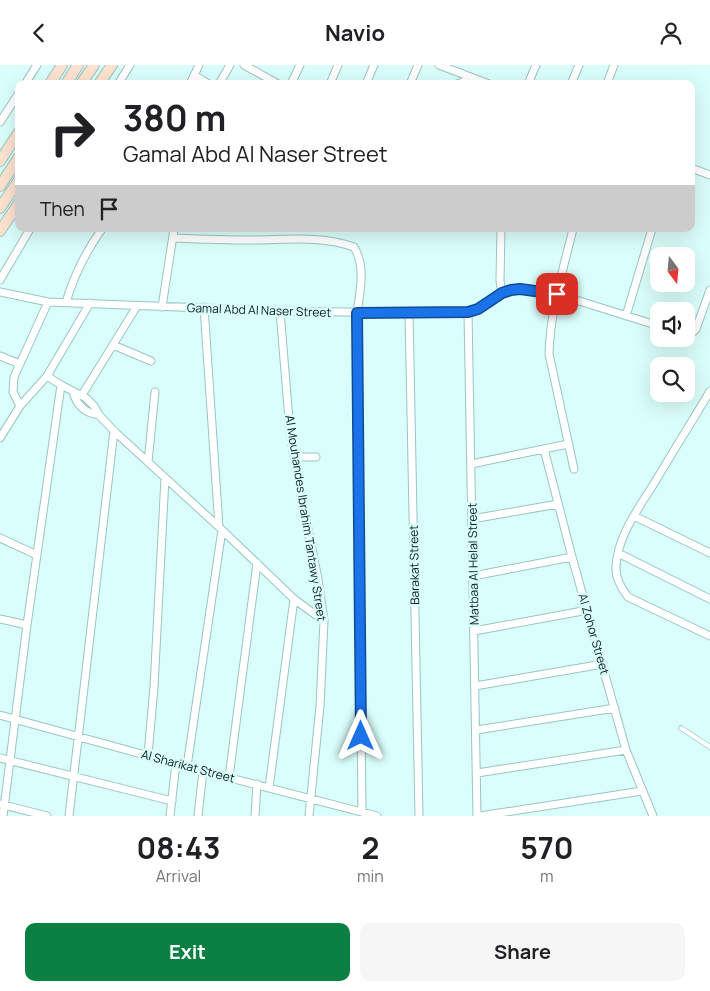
<!DOCTYPE html>
<html lang="en">
<head>
<meta charset="utf-8">
<style>
	body { margin:0; font-family:Manrope,sans-serif; background:#f6f6f6; color:#202124; height:100vh; display:flex; flex-direction:column; font-size:19px; white-space:nowrap }
	* { box-sizing:border-box; margin:0 }
	p { font-size:16px; color:#757577 }
	.icon { flex:none; width:28px; height:28px; fill:none; stroke:currentColor; stroke-width:2; stroke-linecap:round; stroke-linejoin:round }
	.map { position:relative; height:751px; overflow:hidden }
	.drawer { display:flex; flex-direction:column; background:#fff; flex:1 }
	.drawer>* { flex:none }
	.hud { position:absolute; left:15px; top:15px; width:680px; height:152px; border-radius:10px; box-shadow:0 5px 20px #0002; background:#fff; color:#202124; overflow:hidden }
	.needle { width:32px; rotate:164deg }
	.controls { position:absolute; left:650px; top:182px; display:grid; gap:10px }
	.controls a { display:grid; place-items:center; width:45px; height:45px; border-radius:10px; background:#fff; box-shadow:0 5px 20px #0002; font-size:25px }
	.pin { position:absolute; display:grid; place-items:center; width:42px; height:42px; color:#fff; margin:-21px; border-radius:10px; box-shadow:0 2px 8px #0006 }
	.me { position:absolute; width:55px; margin:-28px; rotate:0deg; stroke-linejoin:round; filter:drop-shadow(0 0 4px #0008) }
	.turn { display:flex; align-items:center; gap:18px; height:105px; padding:0 25px; font-size:22px }
	.turn .icon { width:65px; height:65px; stroke-width:2.5 }
	.turn b { display:block; font-size:35px; line-height:42px }
	.then { display:flex; align-items:center; height:48px; padding:0 25px; background:#0003; gap:10px; font-size:19px }
	.eta { display:flex; justify-content:space-evenly; align-items:center; height:85px; text-align:center }
	.eta b { font-size:30px; font-weight:700; line-height:35px }
	.primary-button { display:flex; gap:10px; margin-top:auto; padding:10px 25px }
	.primary-button a { flex:1; height:58px; border-radius:10px; background:#0b8043; color:#fff; font-size:20px; font-weight:700; line-height:58px; text-align:center }
	.primary-button a+a { background:#f6f6f6; color:#202124 }
	header { display:flex; justify-content:space-between; align-items:center; height:65px; padding:0 25px; background:#fff; font-size:22px; font-weight:700 }
	.map>svg:first-child { display:block }
</style>
</head>
<body>
<header><svg class="icon" aria-label="back" viewBox="0 0 24 24"><path d="M15 5l-7 7 7 7"/></svg>Navio<svg class="icon" aria-label="person" viewBox="0 0 24 24"><circle cx="12" cy="8" r="4"/><path d="M4 21q1-7 8-7t8 7"/></svg></header>
<div class="map">
<svg width="710" height="751" viewBox="0 0 710 751">
	<rect width="100%" height="100%" fill="#dafefb"/>
	<g fill="none" stroke-linecap="round" stroke-linejoin="round">
		<g stroke="#99c5c2" stroke-width="5.5">
			<path id="lane" d="M681 663 710 682"/>
		</g>
		<g stroke="#99c5c2" stroke-width="9">
			<path id="street" d="M244 0 278 19
				M439 0 489 19
				M194 10 209 19
				M25 19 37 0
				M118 19 130 0
				M190 19 199 0
				M219 19 230 0
				M291 19 300 0
				M330 19 338 0
				M366 19 374 0
				M410 19 418 0
				M457 19 473 13
				M528 19 536 0
				M571 19 579 0
				M607 19 614 0
				M0 57 19 28
				M691 103 710 110
				M501 164 500 215 502 229
				M573 164C563 205 550 247 549 289L574 404
				M174 173C199 174 225 175 251 175 285 175 321 170 354 182 366 202 360 226 357 248L362 747
				M0 215 30 164
				M0 227 48 237 280 246 409 248 468 247 487 239 502 229 520 224 557 229 659 261
				M66 237C74 211 86 186 102 164
				M162 242 174 164
				M204 242 219 462
				M280 246 290 367 296 404 318 514 324 556 320 641 309 751
				M468 247 477 751
				M409 248 419 751
				M626 251 652 164
				M686 269 693 267 696 264 710 225
				M113 280 151 296
				M0 291 20 299
				M47 311 61 320 86 333 94 341 99 350 114 366 219 462 294 534 324 556
				M73 326C76 340 85 348 99 350
				M710 326C693 355 675 383 658 412 642 439 618 468 616 501 615 513 621 523 628 532L710 571
				M82 330 137 241
				M20 341 13 327 14 312 48 237
				M0 373 20 341 47 311 90 238
				M544 384 572 492 626 685 653 751
				M294 392H316
				M148 397 155 327
				M471 399 568 379
				M634 451 710 488
				M472 454 558 439
				M0 473 37 490
				M618 488 710 534
				M473 511 572 492
				M0 554 27 560
				M474 566 588 545
				M475 621 603 599
				M0 650 203 706 377 751
				M477 665 615 643
				M148 690 154 622 165 413
				M0 693 172 736
				M187 701 222 465
				M477 708 626 685
				M229 712 257 498
				M269 723 294 534
				M0 739 47 751
				M3 751 27 560 61 320
				M69 751 114 366
				M170 751 176 698
				M198 751 203 706
				M255 751 257 719
				M480 751 642 726"/>
		</g>
		<g stroke="#99c5c2" stroke-width="12">
			<path id="secondary" d="M50 19 62 0
				M66 19 78 0
				M81 19 94 0
				M99 19 112 0
				M0 96 19 67
				M0 121 19 92
				M0 143 19 115
				M0 166 19 138"/>
		</g>
		<use href="#lane" stroke="#fff" stroke-width="4"/>
		<use href="#street" stroke="#fff" stroke-width="7"/>
		<use href="#secondary" stroke="#fce2cf" stroke-width="10"/>
	</g>
	<g fill="none" stroke-linecap="round" stroke-linejoin="round">
		<g stroke="#114b97" stroke-width="12">
			<path id="route" d="M361 671 357 248 468 247 478 244 502 228 511 225 520 224 557 229"/>
		</g>
		<use href="#route" stroke="#1a73e8" stroke-width="9"/>
	</g>
	<g text-anchor="middle" dominant-baseline="central" stroke-width="5" stroke-linejoin="round" paint-order="stroke">
		<g font-size="12" fill="#071918" stroke="#dafefb">
			<text transform="translate(259 245) rotate(2)">Gamal Abd Al Naser Street</text>
			<text transform="translate(306 453) rotate(81)">Al Mouhandes Ibrahim Tantawy Street</text>
			<text transform="translate(473 499) rotate(-91)">Matbaa Al Helal Street</text>
			<text transform="translate(414 500) rotate(-91)">Barakat Street</text>
			<text transform="translate(594 569) rotate(74)">Al Zohor Street</text>
			<text transform="translate(188 701) rotate(15)">Al Sharikat Street</text>
		</g>
	</g>
</svg>
<div class="controls">
<a><svg class="needle" viewBox="-14 -14 28 28"><path d="M0-13l5 13h-10z" fill="#e53935"/><path d="M0 13l5-13h-10z" fill="#757577"/></svg></a>
<a><svg class="icon" aria-label="sound" viewBox="0 0 24 24"><path d="M4 9h4l5-4v14l-5-4H4zM17 9q2 3 0 6"/></svg></a>
<a><svg class="icon" aria-label="search" viewBox="0 0 24 24"><circle cx="10" cy="10" r="6"/><path d="M15 15l6 6"/></svg></a>
</div>
<div class="pin" style="left:557px;top:229px;background:#d93025"><svg class="icon" aria-label="arrive" viewBox="0 0 24 24"><path d="M6 21V4h12l-3 4 3 4H6"/></svg></div>
<svg class="me" style="left:361px;top:671px" viewBox="-20 -20 40 40"><path d="M0-17L14 15 0 8-14 15z" fill="#1a73e8" stroke="#fff" stroke-width="4"/></svg>
<div class="hud">
<div class="turn"><svg class="icon" aria-label="right" viewBox="0 0 24 24"><path d="M7 20v-9h11M14 6l5 5-5 5"/></svg><div><b>380 m</b>Gamal Abd Al Naser Street</div></div>
<div class="then">Then<svg class="icon" aria-label="arrive" viewBox="0 0 24 24"><path d="M6 21V4h12l-3 4 3 4H6"/></svg></div>
</div>
</div>
<section class="drawer">
<div class="eta">
<div><b>08:43</b><p>Arrival</p></div>
<div><b>2</b><p>min</p></div>
<div><b>570</b><p>m</p></div>
</div>
<div class="primary-button"><a>Exit</a><a>Share</a></div>
</section>
</body>
</html>
